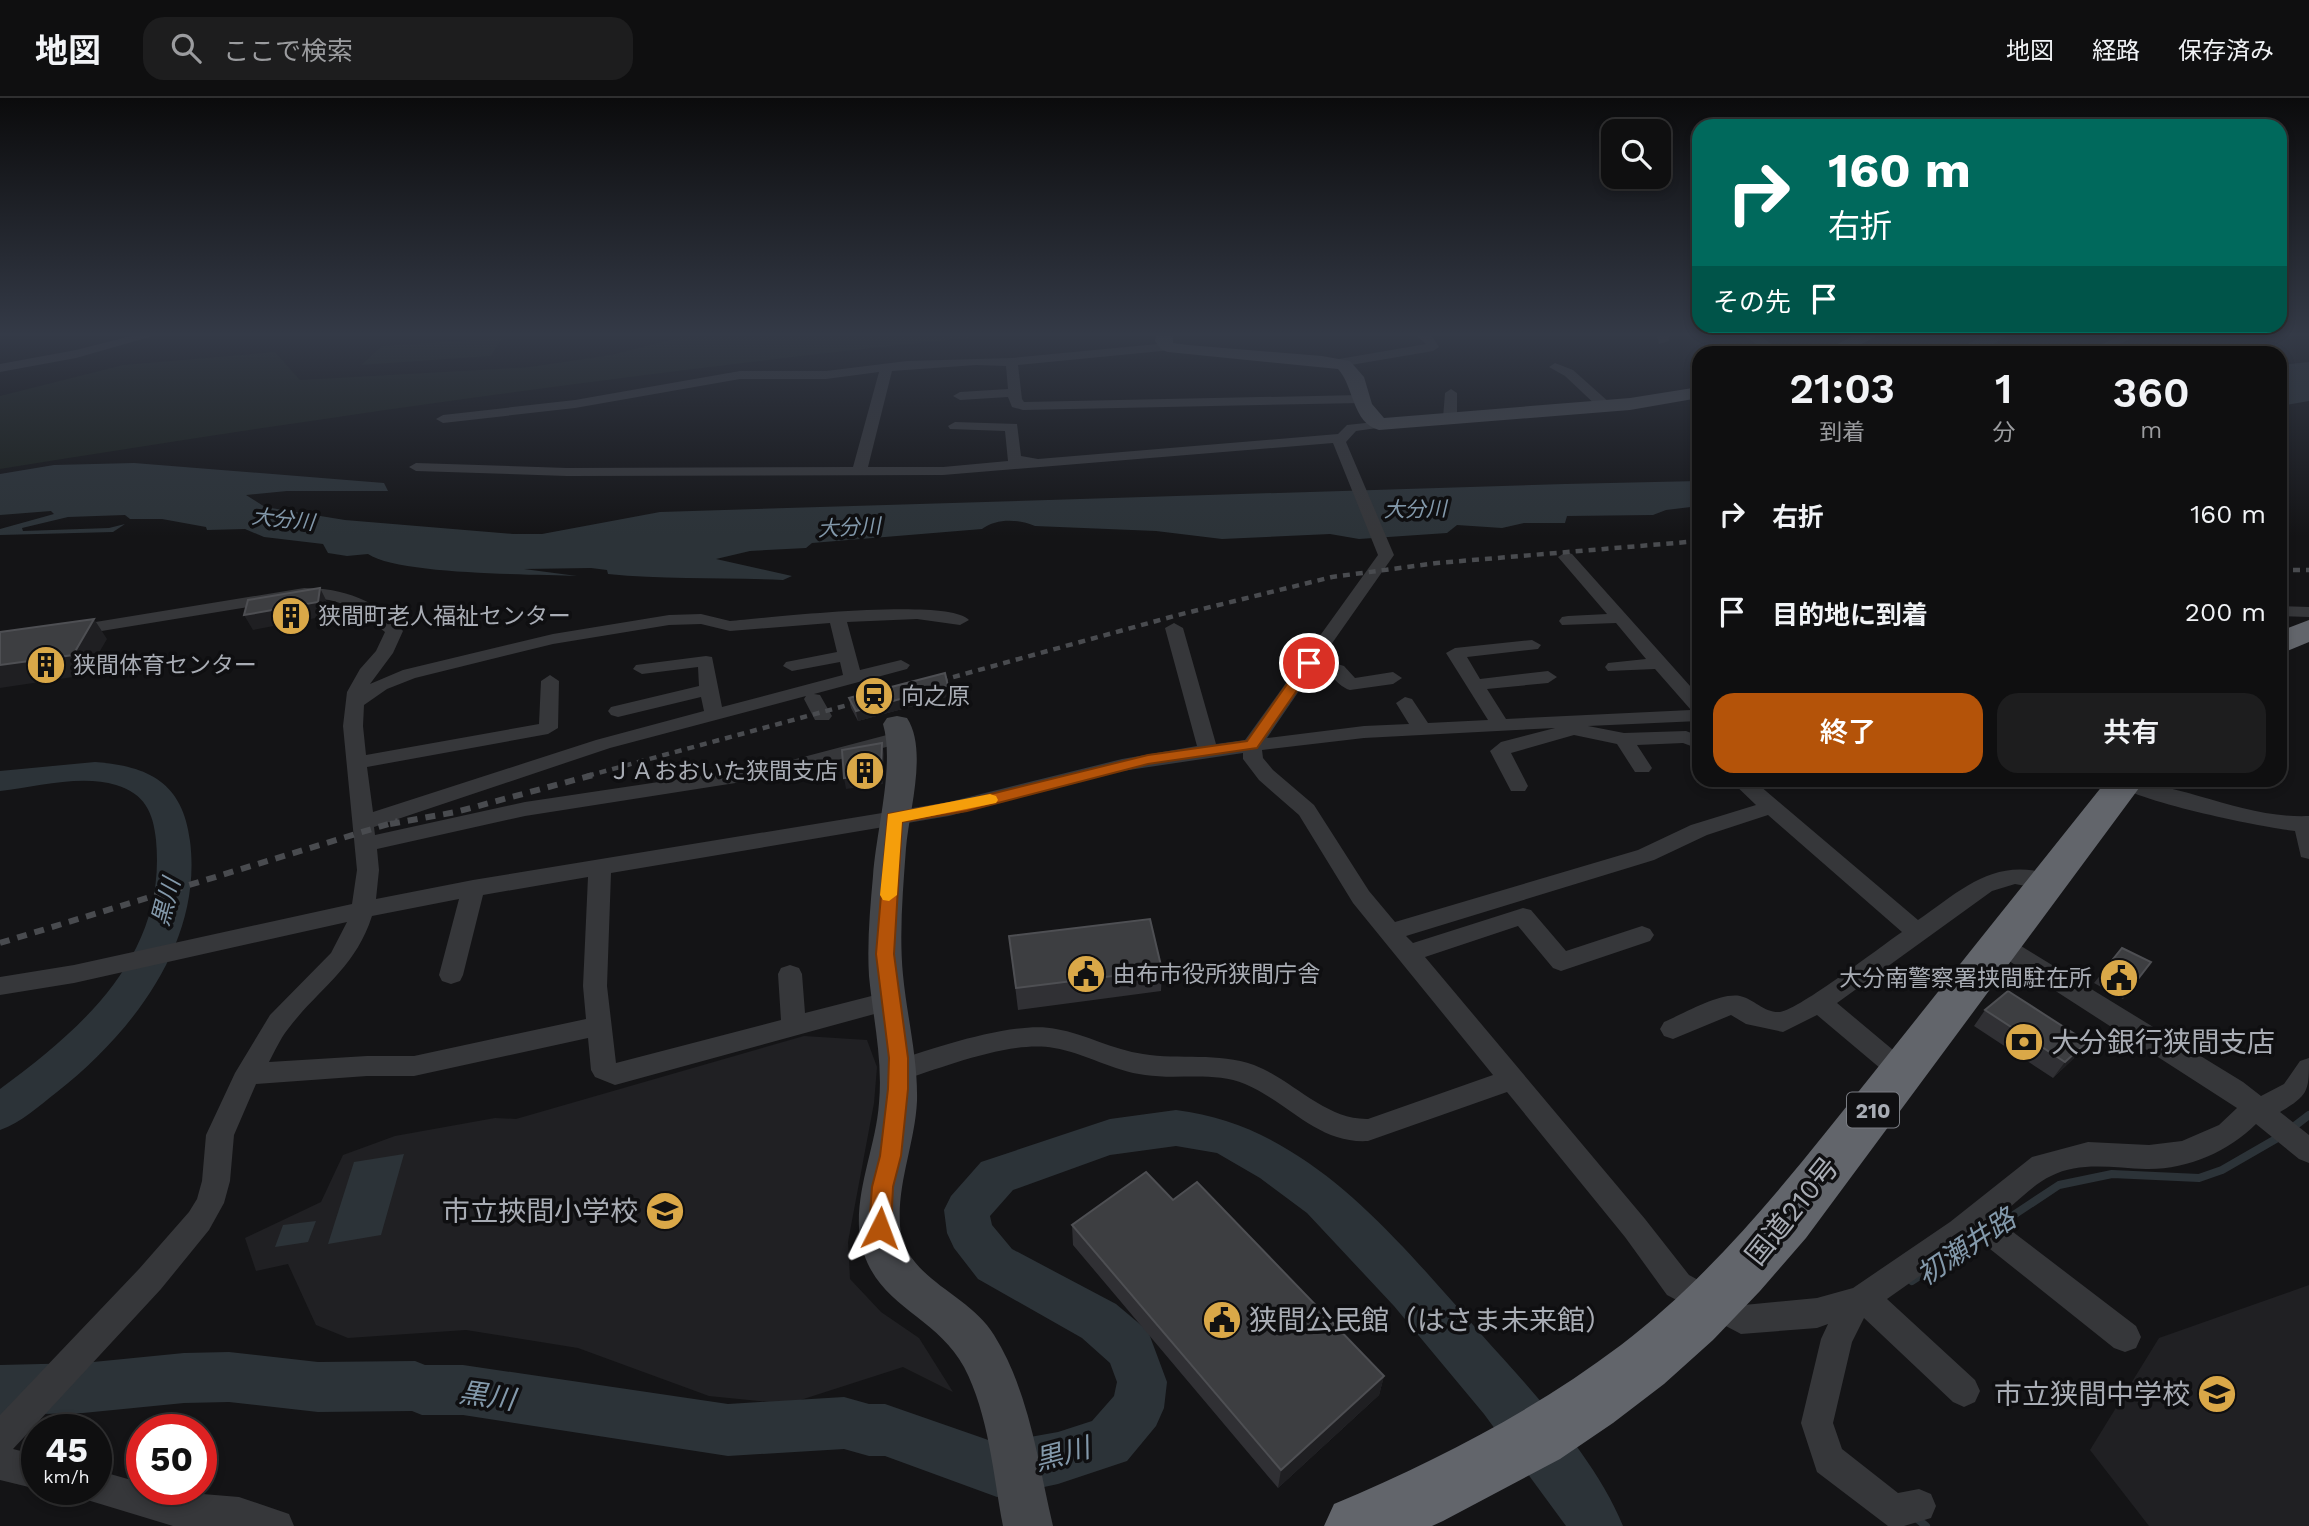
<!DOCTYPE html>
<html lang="ja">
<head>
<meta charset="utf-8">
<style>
	body { margin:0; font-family:"Work Sans","Noto Sans JP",sans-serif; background:#1d1d1e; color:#f1f3f6; height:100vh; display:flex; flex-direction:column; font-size:26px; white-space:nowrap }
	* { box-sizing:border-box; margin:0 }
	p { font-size:23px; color:#9b9c9f }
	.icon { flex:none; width:38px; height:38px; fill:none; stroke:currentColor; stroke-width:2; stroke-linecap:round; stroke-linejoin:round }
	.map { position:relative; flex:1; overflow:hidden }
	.side { position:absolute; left:1692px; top:248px; width:595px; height:441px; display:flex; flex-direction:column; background:#0f0f10; border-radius:21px; box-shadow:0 4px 10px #0003,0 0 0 2px #2f2f30 }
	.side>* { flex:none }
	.banner { position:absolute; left:1692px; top:21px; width:595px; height:214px; border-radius:21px; box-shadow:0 4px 10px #0003,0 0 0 2px #2f2f30; background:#00695c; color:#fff; overflow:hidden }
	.tools { position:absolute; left:1601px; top:21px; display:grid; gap:14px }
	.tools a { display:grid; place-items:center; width:70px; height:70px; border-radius:14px; background:#0f0f10; box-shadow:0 4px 10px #0003,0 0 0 2px #2f2f30; font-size:35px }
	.speed { position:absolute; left:21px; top:1316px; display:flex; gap:14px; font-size:35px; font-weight:700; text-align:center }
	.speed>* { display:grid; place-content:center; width:91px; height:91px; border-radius:50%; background:#0f0f10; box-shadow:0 4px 10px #0003,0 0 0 2px #2f2f30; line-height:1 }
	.speed small { font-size:18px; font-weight:400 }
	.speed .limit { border:10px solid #d22; background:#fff; color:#111 }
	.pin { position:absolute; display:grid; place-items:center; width:60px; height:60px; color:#fff; margin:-30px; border:4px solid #fff; border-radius:50%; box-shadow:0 2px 7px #0007 }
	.me { position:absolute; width:77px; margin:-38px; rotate:3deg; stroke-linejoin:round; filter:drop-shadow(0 0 5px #0008) }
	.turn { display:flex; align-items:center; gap:24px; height:147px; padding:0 21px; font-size:32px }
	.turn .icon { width:91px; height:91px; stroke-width:2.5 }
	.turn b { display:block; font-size:49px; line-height:60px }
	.then { display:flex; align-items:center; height:66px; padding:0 21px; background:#0003; gap:14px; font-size:26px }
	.eta { display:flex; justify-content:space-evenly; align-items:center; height:119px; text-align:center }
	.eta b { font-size:42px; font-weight:600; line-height:49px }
	.action { display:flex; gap:14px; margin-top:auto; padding:14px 21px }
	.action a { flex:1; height:80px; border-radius:21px; background:#b45309; color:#fff; font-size:28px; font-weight:600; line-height:80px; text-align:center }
	.action a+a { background:#1d1d1e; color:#f1f3f6 }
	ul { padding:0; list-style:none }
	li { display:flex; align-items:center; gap:21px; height:98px; padding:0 21px }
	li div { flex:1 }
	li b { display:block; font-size:26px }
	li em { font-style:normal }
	header { display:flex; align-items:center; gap:42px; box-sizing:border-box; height:98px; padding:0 35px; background:#0f0f10; border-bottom:2px solid #2f2f30 }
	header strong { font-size:33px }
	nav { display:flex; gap:38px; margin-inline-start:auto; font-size:24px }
	.search { width:490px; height:63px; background:#1d1d1e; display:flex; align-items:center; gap:18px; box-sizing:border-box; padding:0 24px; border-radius:21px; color:#9b9c9f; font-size:26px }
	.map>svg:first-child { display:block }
</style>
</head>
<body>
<header>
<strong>地図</strong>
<div class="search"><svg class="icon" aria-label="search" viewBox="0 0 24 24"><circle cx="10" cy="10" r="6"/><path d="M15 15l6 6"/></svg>ここで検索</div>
<nav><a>地図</a><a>経路</a><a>保存済み</a></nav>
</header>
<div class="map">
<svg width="2309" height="1428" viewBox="0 0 2309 1428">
	<rect width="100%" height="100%" fill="#141416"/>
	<path fill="#202023" d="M804 938 867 942 877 969 874 1005 848 1144 850 1181 881 1214 919 1240 953 1294 903 1269 788 1306 709 1298 578 1250 466 1232 348 1240 316 1227 288 1166 256 1173 245 1140 321 1104 343 1057 395 1038 495 1020 516 1021Z
		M2309 1187V1428H2149L2090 1352 2159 1240Z"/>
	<path fill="#1b201c" d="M686 238H988C657 271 328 318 0 371V298L123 267 275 254 300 282 530 269 611 257Z
		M502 240 491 258 361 267 382 248Z"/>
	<path fill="#2c3338" d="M2309 264V303L2280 308V267Z
		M134 365 384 385 388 393H287L246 397 265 409 345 422 513 436H542L660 414 1565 386 1699 383V408L1666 412 1653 417 1567 418 1565 425H1524L1502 430 1457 427 1447 435 1359 441 1330 436 1222 441 1156 433 1035 428C1018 421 997 420 982 431L812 445 806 450 750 453 716 461 792 478 783 482C725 479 666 482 608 476L607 472 591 470 524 471 577 478C533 476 399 477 368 456L347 458 328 455 323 446 264 439 245 431 207 432 206 429 162 421H130L125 417 68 419 22 430 23 433 109 430 125 426 113 434 0 437V431L54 416 51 413 0 417V376L54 367Z
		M404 1056 381 1137 328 1146 354 1064Z
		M316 1123 308 1144 275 1149 283 1127Z"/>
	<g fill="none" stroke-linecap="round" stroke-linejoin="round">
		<path stroke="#2c3338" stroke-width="8" d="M2292 1030 2309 1017
			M1997 1128 2059 1087 2112 1076 2199 1080 2222 1072 2281 1038
			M1912 1183 1983 1137
			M1915 1419 1926 1428"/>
		<path fill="#2c3338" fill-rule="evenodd" d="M1982 238H2007L1976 256H1950Z
			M95 664C149 668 183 685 190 743 203 844 132 935 57 994 39 1008 22 1024 0 1032V991C83 930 167 857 156 742 153 714 145 696 116 687 81 676 36 689 0 693V673Z
			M1176 1012C1219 1018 1253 1030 1290 1053 1362 1096 1426 1174 1481 1236 1531 1292 1595 1359 1623 1428H1566L1484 1316 1394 1208 1307 1115 1260 1080 1217 1055 1176 1048 1110 1057 1013 1092 990 1118 992 1127 1012 1151 1116 1206 1148 1233 1167 1284 1164 1310 1156 1328 1127 1363 1058 1386 997 1399 885 1358H869L844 1351 728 1358 463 1317H422L412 1313 318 1314 229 1304 184 1305 83 1315 0 1317V1267L83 1265 184 1255 229 1254 318 1264 415 1263 425 1267H463L728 1306 844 1299 869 1306H885L997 1345 1058 1334 1092 1323 1114 1298 1117 1284 1110 1265 1082 1240 978 1181 954 1150 947 1135 944 1112 951 1098 981 1064 1110 1021Z"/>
		<path fill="#36373a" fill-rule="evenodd" d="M131 238H153L76 260 0 274V266L76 252Z
			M1417 238H1432L1439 249 1433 253 1339 269 1333 265 1339 261 1426 246Z
			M1657 238H1669V243L1659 246Z
			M1745 238H1760L1786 256H1771Z
			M2119 238H2136L2100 256H2083Z
			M1168 245 1172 246V252L1018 267 1022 301 1024 304 1360 297 1367 301 1360 305 1023 312 1012 309 1008 299 960 302 953 298 960 294 1008 291 1006 268 976 267 892 273 868 369H943L1008 363 1005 333 950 331 948 328 955 324 1017 326 1021 358 1038 361 1338 336 1347 327 1384 323V329L1356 333 1346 344 1394 457 1321 561 1344 568 1355 580 1393 574 1402 580 1393 586 1350 592C1336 588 1334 574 1314 571L1267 640 1364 628 1409 626 1396 605 1405 599 1412 601 1428 625 1488 622 1446 555 1455 550 1532 542 1541 547 1538 551 1467 559 1480 581 1548 573 1557 579 1548 585 1487 591 1506 621 1691 612 1655 571 1608 573 1605 569 1608 565 1646 561 1616 525 1562 527 1559 523 1562 519 1568 518 1607 516 1558 459 1566 454 1572 456 1699 598V623L1588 628 1624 635 1686 633 1699 638V651L1683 645 1637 647 1652 670 1649 674H1635L1617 646 1574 637 1511 655 1528 688 1525 693H1511L1490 653 1501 644 1555 630 1364 640 1262 652 1263 660 1273 672 1314 707 1369 793 1395 824 1638 752 1691 727 1756 707 1730 682H1753L1918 822C1964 790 1996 757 2055 778L2058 784 2055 790 2047 792 2015 786 1992 793 1837 905 1911 967 1915 974 1911 981 1902 985 1893 981 1817 917 1783 934 1746 926 1731 917 1673 941 1664 938 1660 931 1664 924C1683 916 1720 894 1740 898 1754 901 1764 915 1780 914 1800 911 1880 849 1902 834L1768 717 1707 737 1654 762 1406 838 1413 845 1523 810 1531 812 1566 853 1642 828 1650 831 1654 837 1650 843 1561 873 1553 870 1518 828 1425 859 1645 1121 1689 1177 1744 1207 1817 1200 1853 1190 1950 1124 2032 1059 2088 1044 2149 1047 2182 1043 2219 1027 2237 1010 1992 852 1988 846 1992 840 2000 837 2008 840 2243 984 2261 998 2284 986 2300 963 2309 960C2309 993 2309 997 2280 1014L2309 1037V1065L2299 1061 2256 1026C2228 1054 2186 1072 2146 1071 2114 1070 2080 1063 2051 1078 2033 1086 2012 1109 1996 1121L2136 1228 2141 1239 2136 1250 2125 1254 2114 1250 1975 1139 1887 1201 1975 1282 1980 1293 1975 1304 1964 1309 1953 1304 1864 1220 1852 1244 1833 1325 1842 1351 1898 1395 1919 1391 1931 1396 1936 1408 1931 1420 1904 1428H1888L1817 1374 1801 1325 1821 1241 1828 1226 1817 1230 1741 1236 1667 1197 1625 1139 1507 994 1368 1043C1318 1046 1288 1004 1245 986 1214 973 1178 982 1145 977 1113 973 1085 955 1054 950 1009 942 943 970 899 983L890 979 886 972 890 965C930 951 1015 922 1056 931 1086 936 1113 952 1143 956 1180 962 1218 954 1254 967 1293 982 1325 1022 1368 1021L1493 977 1353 805 1299 717 1259 682 1243 661V655L1122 673 949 718 611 775 607 888 616 965 781 922 778 876 781 870 790 867 799 870 802 876 805 915 891 893 900 895 903 902 900 909 615 987 595 979 591 972 588 940 414 978H367L256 986 234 1037 230 1083 224 1105 209 1132 161 1191 13 1351 37 1357V1391L0 1382V1317L139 1171 189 1114 197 1101 202 1083 206 1037 235 975 270 917 331 855 347 824 74 885 0 897V879L74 867 352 806 357 772 343 628 347 594 360 571 376 553 385 534C356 511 343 500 304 500L71 538 65 537 62 533 65 529 304 490C342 490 379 502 403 533L393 555 370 586 403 572 553 536 669 517 701 516 730 523C767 520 948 499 969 522L960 527 917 521 847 524 860 572 901 562 910 567 907 571 814 596 820 597 832 618 829 622H815L804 601 806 598 610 650 374 729 375 737 525 704 773 667 902 633 909 635 912 639 909 643 773 679 525 718 377 751 379 772 376 801 473 782 949 704 1122 661 1197 648 1165 530 1174 525 1183 530 1216 646 1245 642 1378 457 1333 345 943 377 567 378 416 373 409 369 416 365 567 370 853 369 879 274 826 281H740L575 310 443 325 436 321 443 317 575 302 740 273H826L907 263 1012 260ZM830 525 837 554 786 564 783 568 792 573 840 564 843 577 722 609 712 559 706 558 636 567 633 571 642 576 698 569 699 588 611 609 608 613 611 617 618 619 701 599 704 613 596 642 373 714 367 669 548 636 558 630 559 583 550 577 541 583 539 626 366 657 363 628 364 607 387 591 415 580 553 546 669 527 701 526 730 533ZM588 779 583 888 586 921 414 958H367L269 964C275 953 280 941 288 931 319 890 355 871 372 818L459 801 439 877 442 883 451 886 460 883 463 877 483 797Z
			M1555 265 1573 272 1610 305V311H1600L1565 278 1549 269Z
			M1451 291 1457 295V320L1450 324 1443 320 1445 295Z
			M2280 508 2309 509V519L2280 518Z
			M2111 682C2178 682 2241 721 2309 718V761L2301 759 2295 733C2266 730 2125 702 2111 682Z
			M96 1372 142 1385V1391L239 1399 289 1416 294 1428H173L84 1401 80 1391H96Z"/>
		<path fill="#44464a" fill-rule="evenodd" d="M1156 238H1173V245L1188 247 1322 258 1350 263 1364 279 1372 306 1384 320 1630 300 1699 289V300L1630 312 1379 332C1352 325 1354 288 1338 271L1168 254C1161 252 1159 249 1155 243Z
			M1853 238H1877L1842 256H1818Z
			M897 618 907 620C928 652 909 713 906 750 903 792 899 835 903 877 907 919 918 960 917 1003 915 1045 897 1085 900 1128 904 1181 969 1195 994 1237 1029 1293 1038 1364 1053 1428H1003C993 1376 989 1317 964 1269 933 1212 865 1207 859 1130 857 1087 876 1047 879 1005 883 962 873 920 869 878 867 845 870 811 873 778 876 733 895 667 883 626L887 620Z"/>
		<path fill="#62656b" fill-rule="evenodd" d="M2309 522V544L2280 556V533Z
			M2107 682H2145L1806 1140 1760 1193 1713 1242 1664 1286 1613 1325 1560 1361 1443 1423 1432 1428H1324L1334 1406C1436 1363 1532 1314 1621 1247 1719 1172 1794 1074 1871 978 1949 880 2028 781 2107 682Z"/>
		<path stroke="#494b4f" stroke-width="4.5" stroke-dasharray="7 6" stroke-linecap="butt" d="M2280 472H2309
			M928 586 1178 517 1332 479 1437 465 1699 443
			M587 678 870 601"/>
		<path stroke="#494b4f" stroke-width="6" stroke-dasharray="10 8" stroke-linecap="butt" d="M390 726 456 714 593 677
			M0 845 398 723"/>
	</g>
	<path fill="#303034" d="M948 588 950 598 858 623 851 610 849 600Z
		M1009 838 1162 872 1161 893 1018 912Z
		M2151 864 2123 901 2094 885 2102 875Z
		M1985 912 2074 960 2053 980 1974 928Z
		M1173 1102 1384 1278 1379 1297 1278 1390 1073 1147 1072 1127Z"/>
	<path fill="#1f1f22" d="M320 490 327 504 326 518 253 532 244 517Z
		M94 521 107 541 86 577 0 590V567Z
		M948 588 950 598 858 623 856 613Z
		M882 645 884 656 883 686 846 691 844 680Z
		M2087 944 2074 960 2053 980 2065 964Z
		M1384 1278 1379 1297 1278 1390 1281 1372Z"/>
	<path fill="#3d3e41" stroke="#4e4f53" stroke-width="2" d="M320 490 318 504 244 517 248 502Z
		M94 521 73 557 0 567V534Z
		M945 575 948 588 856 613 849 600Z
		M882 645 881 675 844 680 842 652Z
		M1150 821 1162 872 1016 890 1009 838Z
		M2122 850 2151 864 2131 890 2102 875Z
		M2008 893 2087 944 2065 964 1985 912Z
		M1146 1074 1173 1102 1197 1084 1384 1278 1281 1372 1072 1127Z"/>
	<linearGradient id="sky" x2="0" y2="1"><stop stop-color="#0b0b0c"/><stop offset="0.54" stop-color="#343a47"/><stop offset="1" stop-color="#343a47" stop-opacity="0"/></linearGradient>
	<rect width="2309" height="438" fill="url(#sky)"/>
	<path fill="#b45309" stroke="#753606" stroke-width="2" d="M1309 561 1316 565 1257 650 1148 666 967 713 902 724 894 856 908 960V991L901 1058 893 1089 891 1130 888 1138 880 1140 872 1138 869 1130 872 1089 880 1058 888 991 889 960 876 856 888 716 967 702 1148 657 1247 643 1304 562Z"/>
	<path fill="#f59e0b" d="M990 696 996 698 998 702 996 705 902 724 897 797 889 803 883 802 880 797 888 716Z"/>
	<defs>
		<g id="building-disc" transform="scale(2.0125)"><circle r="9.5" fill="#daa848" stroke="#0f0f11"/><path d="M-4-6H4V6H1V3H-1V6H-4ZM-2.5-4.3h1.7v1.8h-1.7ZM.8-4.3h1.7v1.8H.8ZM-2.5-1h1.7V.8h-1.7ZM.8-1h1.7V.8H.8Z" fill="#111"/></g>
		<g id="station-disc" transform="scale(2.0125)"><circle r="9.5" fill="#daa848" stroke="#0f0f11"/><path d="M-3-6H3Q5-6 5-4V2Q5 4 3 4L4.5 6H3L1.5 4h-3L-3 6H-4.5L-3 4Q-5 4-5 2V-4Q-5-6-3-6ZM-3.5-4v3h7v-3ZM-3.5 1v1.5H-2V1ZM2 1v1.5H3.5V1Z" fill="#111"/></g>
		<g id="civic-disc" transform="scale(2.0125)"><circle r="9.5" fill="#daa848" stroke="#0f0f11"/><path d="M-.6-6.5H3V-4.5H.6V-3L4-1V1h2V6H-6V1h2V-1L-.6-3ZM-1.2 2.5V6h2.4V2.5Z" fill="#111"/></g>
		<g id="bank-disc" transform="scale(2.0125)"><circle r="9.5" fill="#daa848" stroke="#0f0f11"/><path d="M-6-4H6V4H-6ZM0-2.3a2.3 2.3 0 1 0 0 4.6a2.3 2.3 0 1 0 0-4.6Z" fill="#111"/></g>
		<g id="school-disc" transform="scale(2.0125)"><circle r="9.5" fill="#daa848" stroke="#0f0f11"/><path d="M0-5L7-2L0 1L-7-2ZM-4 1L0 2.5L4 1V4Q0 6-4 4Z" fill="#111"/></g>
	</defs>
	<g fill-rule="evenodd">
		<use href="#building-disc" x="291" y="518"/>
		<use href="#building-disc" x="46" y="567"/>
		<use href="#station-disc" x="874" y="598"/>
		<use href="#building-disc" x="865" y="673"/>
		<use href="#civic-disc" x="1086" y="876"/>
		<use href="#civic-disc" x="2119" y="880"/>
		<use href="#bank-disc" x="2024" y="944"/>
		<use href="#school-disc" x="665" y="1113"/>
		<use href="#civic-disc" x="1222" y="1222"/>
		<use href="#school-disc" x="2217" y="1296"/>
	</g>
	<g text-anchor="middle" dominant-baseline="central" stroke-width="7" stroke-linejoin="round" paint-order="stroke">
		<g font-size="21" font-style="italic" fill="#8399ab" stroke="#0f0f11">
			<text transform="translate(1415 411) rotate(-1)">大分川</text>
			<text transform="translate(283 421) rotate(6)">大分川</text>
			<text transform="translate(849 429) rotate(-3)">大分川</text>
		</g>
		<rect fill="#0f0f11" stroke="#7a7d83" stroke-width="2" x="1847" y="994.5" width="52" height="35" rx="5"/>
		<g font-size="21" font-weight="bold" fill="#a8acb4">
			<text x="1873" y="1012">210</text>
		</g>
		<g font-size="23" fill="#a8acb4" stroke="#0f0f11" text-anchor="start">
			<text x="318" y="518">狭間町老人福祉センター</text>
			<text x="73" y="567">狭間体育センター</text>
			<text x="901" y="598">向之原</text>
			<text x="838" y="673" text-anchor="end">ＪＡおおいた狭間支店</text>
			<text x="1113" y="876">由布市役所狭間庁舎</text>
			<text x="2092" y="880" text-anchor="end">大分南警察署挟間駐在所</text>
		</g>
		<g font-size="24" font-style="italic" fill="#8399ab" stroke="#0f0f11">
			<text transform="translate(166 804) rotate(-75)">黒川</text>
		</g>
		<g font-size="28" fill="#a8acb4" stroke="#0f0f11" text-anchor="start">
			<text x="2051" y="944">大分銀行狭間支店</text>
			<text x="638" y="1113" text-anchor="end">市立挾間小学校</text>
			<text x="1249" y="1222">狭間公民館（はさま未来館）</text>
			<text x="2190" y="1296" text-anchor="end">市立狭間中学校</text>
		</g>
		<g font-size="28" fill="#a8acb4" stroke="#0f0f11">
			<text transform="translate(1792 1113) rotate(-51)">国道210号</text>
		</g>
		<g font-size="28" font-style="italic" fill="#8399ab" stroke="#0f0f11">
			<text transform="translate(1966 1149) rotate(-34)">初瀬井路</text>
			<text transform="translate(487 1298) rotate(8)">黒川</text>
			<text transform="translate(1062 1356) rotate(-15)">黒川</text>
		</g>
	</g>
</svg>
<div class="tools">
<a><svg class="icon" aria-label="search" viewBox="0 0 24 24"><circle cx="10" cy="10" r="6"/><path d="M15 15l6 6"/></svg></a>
</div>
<div class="speed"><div>45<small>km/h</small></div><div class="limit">50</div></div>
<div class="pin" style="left:1309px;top:565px;background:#d93025"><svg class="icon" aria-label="arrive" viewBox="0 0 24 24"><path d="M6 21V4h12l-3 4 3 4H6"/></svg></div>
<svg class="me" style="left:880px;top:1130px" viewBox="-20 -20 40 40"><path d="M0-17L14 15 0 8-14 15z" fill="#b45309" stroke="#fff" stroke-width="4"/></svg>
<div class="banner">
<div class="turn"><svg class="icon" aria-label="right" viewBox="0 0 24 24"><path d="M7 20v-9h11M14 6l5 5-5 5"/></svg><div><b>160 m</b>右折</div></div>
<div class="then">その先<svg class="icon" aria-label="arrive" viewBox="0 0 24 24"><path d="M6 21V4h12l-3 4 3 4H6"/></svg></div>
</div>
<section class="side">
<div class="eta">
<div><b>21:03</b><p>到着</p></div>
<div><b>1</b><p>分</p></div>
<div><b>360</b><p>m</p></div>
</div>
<ul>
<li><svg class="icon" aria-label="right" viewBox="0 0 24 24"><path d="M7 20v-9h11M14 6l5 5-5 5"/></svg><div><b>右折</b></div><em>160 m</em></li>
<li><svg class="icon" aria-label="arrive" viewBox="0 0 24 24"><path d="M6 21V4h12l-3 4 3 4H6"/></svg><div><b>目的地に到着</b></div><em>200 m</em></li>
</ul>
<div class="action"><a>終了</a><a>共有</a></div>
</section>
</div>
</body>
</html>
